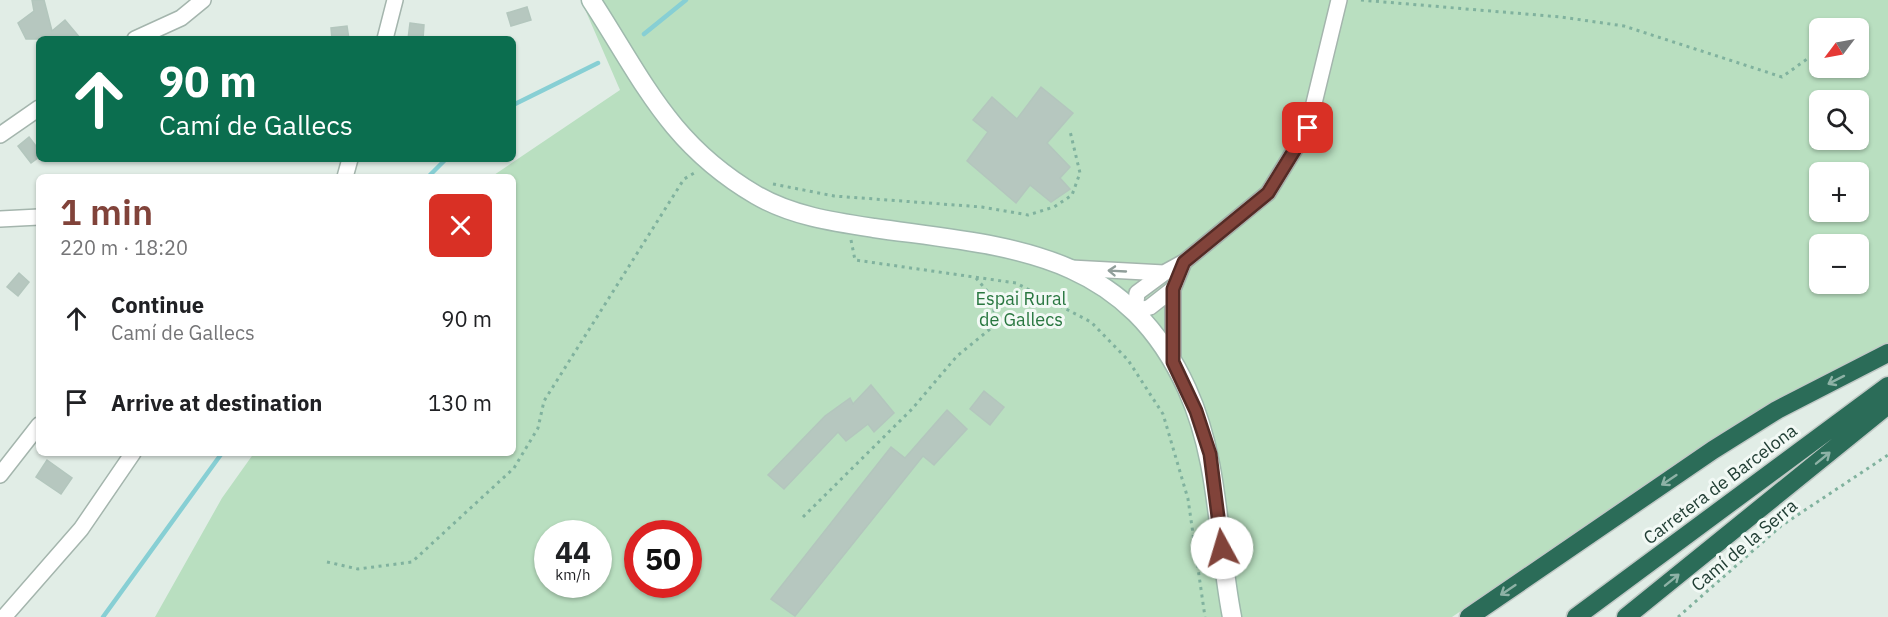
<!DOCTYPE html>
<html lang="en">
<head>
<meta charset="utf-8">
<style>
	body { margin:0; font-family:"IBM Plex Sans",sans-serif; background:#f6f6f6; color:#202124; height:100vh; display:flex; flex-direction:column; font-size:22px; white-space:nowrap }
	* { box-sizing:border-box; margin:0 }
	p { font-size:20px; color:#757577 }
	.icon { flex:none; width:33px; height:33px; fill:none; stroke:currentColor; stroke-width:2; stroke-linecap:round; stroke-linejoin:round }
	.map { position:relative; flex:1; overflow:hidden }
	.side { position:absolute; left:36px; top:174px; width:480px; height:282px; display:flex; flex-direction:column; background:#fff; border-radius:9px; box-shadow:0 2px 4px #0004 }
	.side>* { flex:none }
	.top-card { position:absolute; left:36px; top:36px; width:480px; height:126px; border-radius:9px; box-shadow:0 2px 4px #0004; background:#0b6e4f; color:#fff; overflow:hidden }
	.needle { width:39px; rotate:238deg }
	.fabs { position:absolute; left:1809px; top:18px; display:grid; gap:12px }
	.fabs a { display:grid; place-items:center; width:60px; height:60px; border-radius:9px; background:#fff; box-shadow:0 2px 4px #0004; font-size:30px }
	.speed { position:absolute; left:534px; top:520px; display:flex; gap:12px; font-size:30px; font-weight:700; text-align:center }
	.speed>* { display:grid; place-content:center; width:78px; height:78px; border-radius:50%; background:#fff; box-shadow:0 2px 4px #0004; line-height:1 }
	.speed small { font-size:15px; font-weight:400 }
	.speed .limit { border:9px solid #d22; background:#fff; color:#111 }
	.pin { position:absolute; display:grid; place-items:center; width:51px; height:51px; color:#fff; margin:-26px; border-radius:12px; box-shadow:0 3px 9px #0006 }
	.me { position:absolute; width:66px; margin:-33px; rotate:354deg; stroke-linejoin:round; filter:drop-shadow(0 0 4px #0008) }
	.turn { display:flex; align-items:center; gap:21px; height:126px; padding:0 24px; font-size:27px }
	.turn .icon { width:78px; height:78px; stroke-width:2.5 }
	.turn b { display:block; font-size:42px; line-height:51px }
	.round { display:grid; place-items:center; flex:none; width:63px; height:63px; border-radius:9px; background:#f6f6f6 }
	.overview { display:flex; align-items:center; justify-content:space-between; height:102px; padding:0 24px }
	h1 { font-size:36px; font-weight:600; line-height:45px; color:#81433a }
	ul { padding:0; list-style:none }
	li { display:flex; align-items:center; gap:18px; height:84px; padding:0 24px }
	li div { flex:1 }
	li b { display:block; font-size:22px }
	li em { font-style:normal }
	.map>svg:first-child { display:block }
</style>
</head>
<body>
<div class="map">
<svg width="1888" height="617" viewBox="0 0 1888 617">
	<rect width="100%" height="100%" fill="#e1ede6"/>
	<path fill="#b9dfc0" fill-rule="evenodd" d="M581 0H1888V347L1743 422 1452 617H155L222 498 254 453H513V177H491L620 90ZM1820 28H1858V68H1820ZM1820 100H1858V140H1820ZM1820 172H1858V212H1820ZM1820 244H1858V284H1820ZM548 534H598V585H548ZM638 534H688V585H638Z"/>
	<g fill="none" stroke-linecap="round" stroke-linejoin="round">
		<path stroke="#87cfd4" stroke-width="4.5" d="M644 34 686 0
			M513 105 598 63
			M428 177 446 159
			M103 617 222 453"/>
	</g>
	<path fill="#b6c7bf" stroke="#b3c6bd" stroke-width="1.5" d="M32 0H44L52 31 65 20 81 39H26L18 23 34 11Z
		M527 7 531 20 511 26 507 13Z
		M410 23 424 25 423 39H408Z
		M347 26 349 39H332L331 28Z
		M1041 87 1073 113 1047 143 1070 167 1060 178 1070 189 1051 202 1030 185 1016 203 967 161 988 132 973 120 992 97 1017 119Z
		M29 137 39 150V157L31 163 18 146Z
		M19 273 29 282 18 296 7 287Z
		M871 385 894 413 874 432 868 424 846 441 838 432 784 489 768 475 825 416 850 398 853 404Z
		M984 391 1004 407 990 425 970 409Z
		M947 410 967 429 934 465 923 456 795 616 771 599 891 447 905 458Z
		M47 460 72 478 61 494 36 477Z"/>
	<g fill="none" stroke-linecap="round" stroke-linejoin="round">
		<g stroke="#a4b5ad" stroke-width="18">
			<path id="street" d="M135 39 181 18 203 0
				M385 39 395 0
				M0 135 39 108
				M345 177 350 159
				M0 219 39 217
				M1071 268 1164 273
				M1173 289 1150 307 1135 312 1137 293 1164 273 1184 262 1268 193 1308 128 1339 0
				M1173 362V289L1184 262
				M0 475 39 425
				M4 617 81 529 133 453"/>
		</g>
		<g stroke="#9fb9ad" stroke-width="21">
			<path id="secondary" d="M591 0C643 80 669 144 756 195 792 216 834 222 874 228 1007 247 1123 249 1187 389 1220 462 1217 540 1232 617"/>
		</g>
		<g stroke="#c1c9c6" stroke-width="21">
			<path id="highway" d="M1469 617 1713 450 1777 410 1888 353
				M1576 617 1888 386
				M1626 617 1888 405"/>
		</g>
		<path stroke="#80b29e" stroke-width="3" stroke-dasharray="3 4.5" stroke-linecap="butt" d="M1361 0 1561 17 1624 26 1782 77 1807 59
			M773 184 834 196 982 207 1028 215 1054 207 1072 195 1080 173 1070 131
			M851 240 855 260 1016 283 1091 322 1128 360 1163 414 1188 499 1205 617
			M803 517 912 409 957 356 995 325 993 298 976 278
			M327 562 358 569 412 562 514 468 538 428 544 401 684 179 696 172
			M1678 617 1781 526 1888 455"/>
		<use href="#street" stroke="#fff" stroke-width="15"/>
		<use href="#secondary" stroke="#fff" stroke-width="18"/>
		<use href="#highway" stroke="#2b6c58" stroke-width="18"/>
	</g>
	<defs><path id="oneway-shaft" d="M-6 0H5M1.5-3L5.5 0L1.5 3" fill="none" stroke-width="1.6" stroke-linecap="round" stroke-linejoin="round" transform="scale(1.5)"/></defs>
	<use stroke="#909e9a" href="#oneway-shaft" transform="translate(1117 271) rotate(-177)"/>
	<g stroke="#8eb2a6">
		<use href="#oneway-shaft" transform="translate(1836 380) rotate(153)"/>
		<use href="#oneway-shaft" transform="translate(1823 458) rotate(-39)"/>
		<use href="#oneway-shaft" transform="translate(1669 480) rotate(146)"/>
		<use href="#oneway-shaft" transform="translate(1672 580) rotate(-39)"/>
		<use href="#oneway-shaft" transform="translate(1508 590) rotate(146)"/>
	</g>
	<g fill="none" stroke-linecap="round" stroke-linejoin="round">
		<g stroke="#542c26" stroke-width="15">
			<path id="route" d="M1222 548 1210 454 1196 411 1173 362V289L1184 262 1268 193 1308 128"/>
		</g>
		<use href="#route" stroke="#81433a" stroke-width="10"/>
	</g>
	<g text-anchor="middle" dominant-baseline="central" stroke-width="6" stroke-linejoin="round" paint-order="stroke">
		<g font-size="18" fill="#297740" stroke="#f2f9f5">
			<text x="1021" y="298">Espai Rural<tspan x="1021" dy="21">de Gallecs</tspan></text>
		</g>
		<g font-size="18" fill="#213e34" stroke="#f2f9f5">
			<text transform="translate(1720 484) rotate(-37)">Carretera de Barcelona</text>
			<text transform="translate(1744 545) rotate(-40)">Camí de la Serra</text>
		</g>
	</g>
</svg>
<div class="fabs">
<a><svg class="needle" viewBox="-14 -14 28 28"><path d="M0-13l5 13h-10z" fill="#e53935"/><path d="M0 13l5-13h-10z" fill="#757577"/></svg></a>
<a><svg class="icon" aria-label="search" viewBox="0 0 24 24"><circle cx="10" cy="10" r="6"/><path d="M15 15l6 6"/></svg></a>
<a>+</a>
<a>−</a>
</div>
<div class="speed"><div>44<small>km/h</small></div><div class="limit">50</div></div>
<div class="pin" style="left:1308px;top:128px;background:#d93025"><svg class="icon" aria-label="arrive" viewBox="0 0 24 24"><path d="M6 21V4h12l-3 4 3 4H6"/></svg></div>
<svg class="me" style="left:1222px;top:548px" viewBox="-20 -20 40 40"><circle r="19" fill="#fff"/><path d="M0-13L10 11 0 6-10 11z" fill="#81433a"/></svg>
<div class="top-card">
<div class="turn"><svg class="icon" aria-label="ahead" viewBox="0 0 24 24"><path d="M12 20V5M6 11l6-6 6 6"/></svg><div><b>90 m</b>Camí de Gallecs</div></div>
</div>
<section class="side">
<div class="overview"><div><h1>1 min</h1><p>220 m · 18:20</p></div><a class="round" style="background:#d93025;color:#fff"><svg class="icon" aria-label="close" viewBox="0 0 24 24"><path d="M6 6l12 12M18 6L6 18"/></svg></a></div>
<ul>
<li><svg class="icon" aria-label="ahead" viewBox="0 0 24 24"><path d="M12 20V5M6 11l6-6 6 6"/></svg><div><b>Continue</b><p>Camí de Gallecs</p></div><em>90 m</em></li>
<li><svg class="icon" aria-label="arrive" viewBox="0 0 24 24"><path d="M6 21V4h12l-3 4 3 4H6"/></svg><div><b>Arrive at destination</b></div><em>130 m</em></li>
</ul>
</section>
</div>
</body>
</html>
